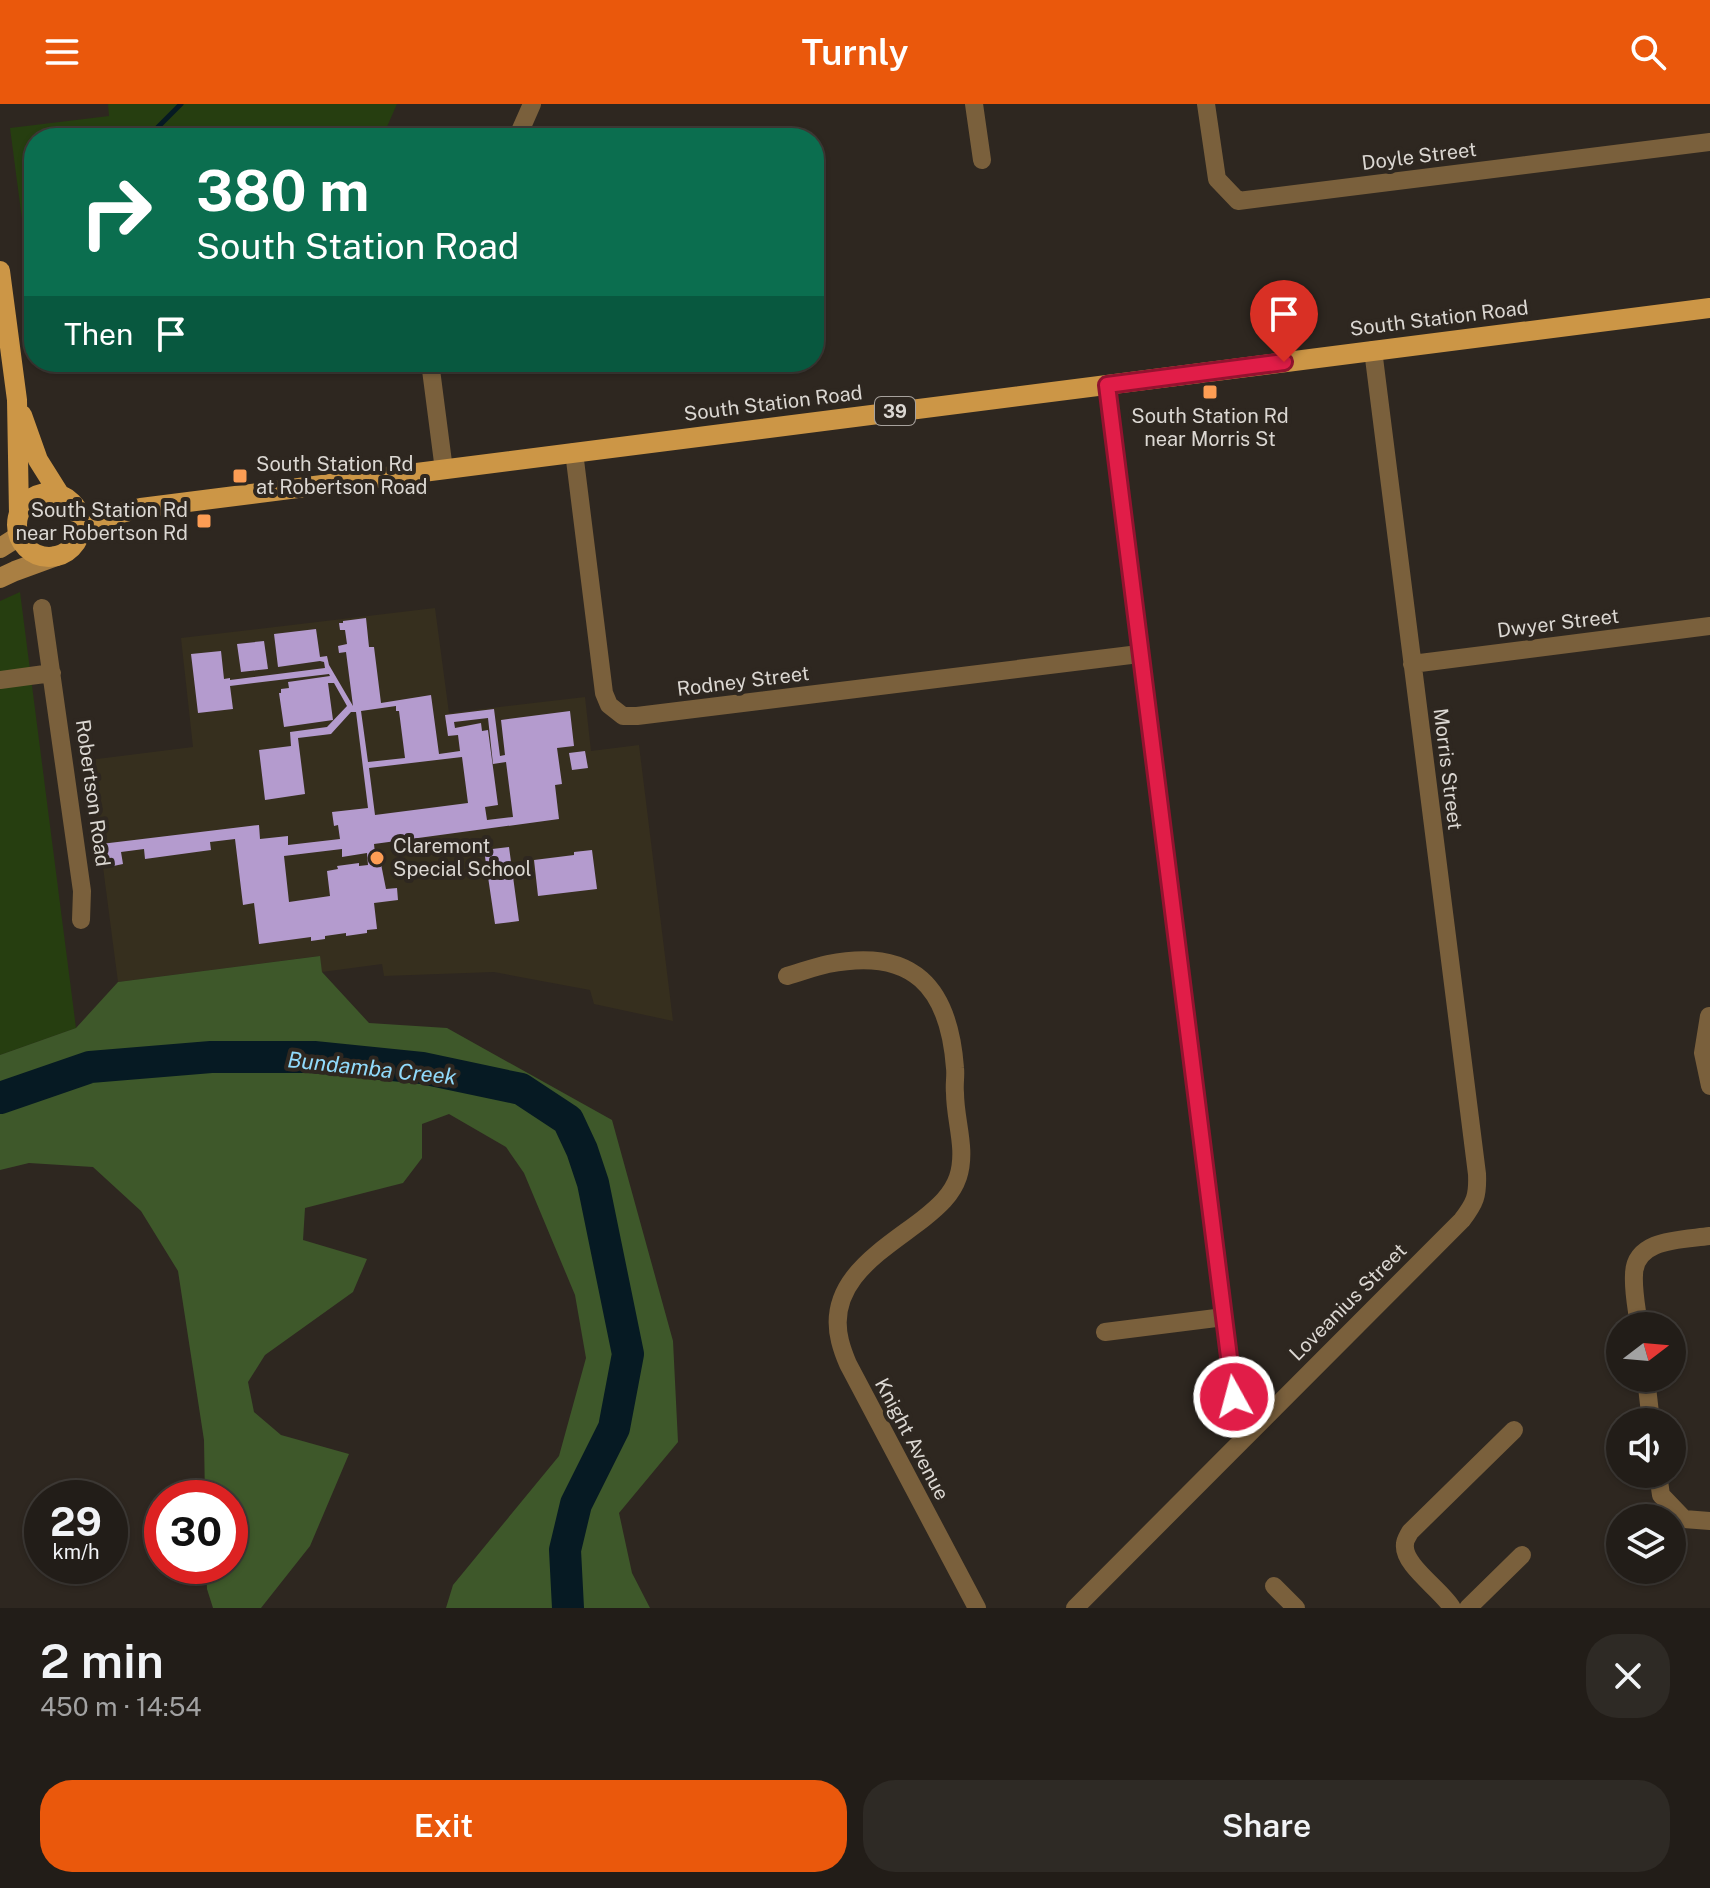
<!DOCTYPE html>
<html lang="en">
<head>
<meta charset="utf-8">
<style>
	body { margin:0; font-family:"Public Sans",sans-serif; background:#2e2a25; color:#f1f3f6; height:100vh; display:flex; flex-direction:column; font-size:30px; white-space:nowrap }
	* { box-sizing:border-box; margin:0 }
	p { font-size:26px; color:#a2a2a2 }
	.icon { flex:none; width:44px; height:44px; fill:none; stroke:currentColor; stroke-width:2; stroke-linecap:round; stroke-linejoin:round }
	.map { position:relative; height:1504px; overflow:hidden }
	.drawer { display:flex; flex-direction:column; background:#221d18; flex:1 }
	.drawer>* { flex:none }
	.guide { position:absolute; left:24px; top:24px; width:800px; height:244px; border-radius:32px; box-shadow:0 2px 6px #0004,0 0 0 2px #3f3b37; background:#0b6e4f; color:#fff; overflow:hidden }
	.needle { width:52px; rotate:74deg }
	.tools { position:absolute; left:1606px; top:1208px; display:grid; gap:16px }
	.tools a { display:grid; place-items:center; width:80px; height:80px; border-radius:50%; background:#221d18; box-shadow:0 2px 6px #0004,0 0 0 2px #3f3b37; font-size:40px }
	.speed { position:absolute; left:24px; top:1376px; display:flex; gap:16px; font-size:40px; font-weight:700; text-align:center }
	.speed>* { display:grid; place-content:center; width:104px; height:104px; border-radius:50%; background:#221d18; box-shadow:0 2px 6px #0004,0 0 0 2px #3f3b37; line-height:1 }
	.speed small { font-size:20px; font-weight:400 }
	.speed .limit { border:12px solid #d22; background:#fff; color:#111 }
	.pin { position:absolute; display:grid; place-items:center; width:68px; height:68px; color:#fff; margin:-82px -34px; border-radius:50% 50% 50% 0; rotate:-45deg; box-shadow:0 0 8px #0007 }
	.pin .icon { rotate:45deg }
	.me { position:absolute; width:88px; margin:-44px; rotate:353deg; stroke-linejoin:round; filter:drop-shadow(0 0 6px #0008) }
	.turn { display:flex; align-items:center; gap:28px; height:168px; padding:0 40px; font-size:36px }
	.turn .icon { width:104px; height:104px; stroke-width:2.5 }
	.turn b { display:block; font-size:56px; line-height:68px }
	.then { display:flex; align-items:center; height:76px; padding:0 40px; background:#0003; gap:16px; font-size:30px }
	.round { display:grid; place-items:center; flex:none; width:84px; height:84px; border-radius:32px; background:#2e2a25 }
	.overview { display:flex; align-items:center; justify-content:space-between; height:136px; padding:0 40px }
	h1 { font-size:48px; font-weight:600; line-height:60px }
	.primary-button { display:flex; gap:16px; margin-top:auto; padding:16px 40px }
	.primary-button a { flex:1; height:92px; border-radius:32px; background:#ea580c; color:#fff; font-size:32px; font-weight:600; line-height:92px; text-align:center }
	.primary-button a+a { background:#2e2a25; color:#f1f3f6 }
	header { display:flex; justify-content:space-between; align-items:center; height:104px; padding:0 40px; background:#ea580c; color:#fff; font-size:36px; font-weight:600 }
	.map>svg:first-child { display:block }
</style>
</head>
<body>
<header><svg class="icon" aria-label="menu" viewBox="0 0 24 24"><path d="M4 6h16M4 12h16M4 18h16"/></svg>Turnly<svg class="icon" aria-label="search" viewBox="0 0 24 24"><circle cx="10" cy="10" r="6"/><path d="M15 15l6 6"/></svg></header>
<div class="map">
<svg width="1710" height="1504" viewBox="0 0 1710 1504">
	<rect width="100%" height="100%" fill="#2e2720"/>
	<path fill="#362f1e" d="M435 504 449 609 585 593 591 647 639 641 673 917 594 900 590 886 494 868 384 872 382 860 322 868 319 852 118 878 89 656 193 643 181 534Z"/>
	<path fill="#263e10" d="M108 0H397L382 34H34V206L10 24 109 12Z
		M20 488 76 924 0 951V497Z"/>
	<path fill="#3e582a" d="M320 852 322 868 369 919 447 924 612 1016 673 1237 678 1338 619 1409 632 1469 650 1504H446L453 1481 559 1352 586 1254 575 1191 524 1069 506 1043 449 1010 422 1020V1054L403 1079 305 1104 303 1136 367 1155 353 1188 265 1251 248 1278 254 1308 281 1331 349 1350 310 1442 261 1504H213L207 1485 206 1462H230V1394H205L204 1336 178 1167 141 1107 93 1063 29 1059 0 1066V951L76 924 118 878Z"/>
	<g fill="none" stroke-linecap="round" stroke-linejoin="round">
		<path stroke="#061a23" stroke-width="5" d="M147 34 181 0
			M27 122 34 119"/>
		<path stroke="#061a23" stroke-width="32" d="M0 994 90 963 211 953H314L422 964 521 985 568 1016 582 1046 593 1079 628 1250 614 1324 576 1400 565 1446 568 1504"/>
	</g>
	<path fill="#b49bce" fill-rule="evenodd" d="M366 514 369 543H374L381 599 431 591 439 650 460 647 458 631 448 632 445 611 494 605 500 652 505 651 501 616 570 607 574 642 557 644 562 680 555 681 559 715 374 740 376 760H381L386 785 397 784 398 796 374 799 377 825 367 826V829L346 832V829L325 832V835L311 837V833L259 840 254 799 243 801 235 735 210 738 211 746 145 755 144 745 121 748 123 760 104 764 101 740 259 721 260 735 288 732V741L340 735 338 721 334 722 332 708 368 704 356 608H351L331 630 298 634 305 690 265 696 259 646 291 642 290 628 327 623 347 602 334 579H328L333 616 284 623 279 589H281V585L289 584 288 578 330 572 329 570 230 582 233 605 198 609 191 550 221 547 224 575 230 574V576L325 564 324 558 320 557 278 563 274 530 316 525 320 553 327 552 329 561 353 602 346 548 339 549 338 542 347 540 345 526H340L339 519H343V517ZM396 602V607H399L405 654 368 658 361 607ZM488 614 493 660 506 658 513 713 487 716 485 703 498 701 488 626 482 627 481 619 455 624 454 618ZM462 653 468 699 375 711 369 664ZM342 745V753L367 749 368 761 359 762V759L337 762 338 765 327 767 330 792 289 798 284 752Z
		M264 537 268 565 241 568 237 540Z
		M585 647 588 664 572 666 569 649Z
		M509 743 519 817 495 820 484 746Z
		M592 746 597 785 538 792 534 756 574 751V748Z"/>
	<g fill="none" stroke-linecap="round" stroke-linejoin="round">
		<path stroke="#7a603c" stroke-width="18" d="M974 0 982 56
			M1206 0 1217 75 1238 97 1710 38
			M517 34 532 0
			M430 258 444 366
			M1107 281 1234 1293 1237 1307 1252 1326
			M574 348 604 589 609 601 623 612H637L1139 550
			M42 504 82 787 81 816
			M1412 560 1710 522
			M0 576 52 569
			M787 872C801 868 814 863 828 860 913 843 949 883 955 964 956 972 954 980 955 989 955 1017 967 1045 958 1073 952 1091 938 1103 923 1115 883 1146 825 1177 840 1237 842 1245 845 1253 848 1260L977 1504
			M1709 912 1703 949 1710 982
			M1639 1222C1637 1205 1633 1188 1634 1171 1634 1134 1683 1136 1710 1132
			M1105 1228 1224 1213
			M1646 1274 1651 1318
			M1658 1370 1661 1391 1684 1415 1710 1417
			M1274 1482 1296 1504
			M1075 1504 1462 1116C1475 1099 1478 1092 1477 1070L1373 246
			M1452 1504C1442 1486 1402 1461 1405 1440 1405 1436 1408 1432 1410 1428L1514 1326
			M1468 1504 1522 1451"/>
		<path stroke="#a97f43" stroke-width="20" d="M0 444 19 432
			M0 474 15 467 56 452"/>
		<path stroke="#cc9646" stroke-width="20" d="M0 167 17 296 19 410
			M22 311 38 356 60 391
			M17 421a32 32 0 1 1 64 0a32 32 0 1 1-64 0Z
			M81 419 141 404 1710 204"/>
	</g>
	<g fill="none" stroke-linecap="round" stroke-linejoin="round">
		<g stroke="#92132f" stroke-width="20">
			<path id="route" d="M1234 1293 1107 281 1284 258"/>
		</g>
		<use href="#route" stroke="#e11d48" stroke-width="14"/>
	</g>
	<g fill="#fd9d54" stroke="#2e2720" stroke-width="3">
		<rect x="1202" y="280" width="16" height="16" rx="4"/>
		<rect x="232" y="364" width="16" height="16" rx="4"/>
		<rect x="196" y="409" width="16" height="16" rx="4"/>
		<circle cx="377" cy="754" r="8"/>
	</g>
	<g text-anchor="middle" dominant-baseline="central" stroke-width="8" stroke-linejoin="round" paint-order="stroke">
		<rect fill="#2e2720" stroke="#a7a29d" stroke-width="2" x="875" y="293" width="40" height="28" rx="6"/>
		<g font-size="18" font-weight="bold" fill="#dbd7d2">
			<text x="895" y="307">39</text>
		</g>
		<g font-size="20" fill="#dbd7d2" stroke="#2e2720">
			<text transform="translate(1419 52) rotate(-7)">Doyle Street</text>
			<text transform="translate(1439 214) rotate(-7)">South Station Road</text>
			<text transform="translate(773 299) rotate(-7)">South Station Road</text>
			<text transform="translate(1558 519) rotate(-7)">Dwyer Street</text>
			<text transform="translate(743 577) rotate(-7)">Rodney Street</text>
			<text transform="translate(1448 665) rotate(83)">Morris Street</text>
			<text transform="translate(93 689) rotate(82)">Robertson Road</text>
			<text transform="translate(1348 1198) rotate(-45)">Loveanius Street</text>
			<text transform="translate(912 1335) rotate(62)">Knight Avenue</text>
		</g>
		<g font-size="20" fill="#dbd7d2" stroke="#2e2720" text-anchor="start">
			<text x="1210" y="312" text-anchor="middle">South Station Rd<tspan x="1210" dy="23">near Morris St</tspan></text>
			<text x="256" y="360">South Station Rd<tspan x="256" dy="23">at Robertson Road</tspan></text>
			<text x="188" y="406" text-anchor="end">South Station Rd<tspan x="188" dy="23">near Robertson Rd</tspan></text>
			<text x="393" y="742">Claremont<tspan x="393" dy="23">Special School</tspan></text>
		</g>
		<g font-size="22" font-style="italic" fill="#91dafb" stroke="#2e2720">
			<text transform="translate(372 964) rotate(6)">Bundamba Creek</text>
		</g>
	</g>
</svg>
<div class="tools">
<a><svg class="needle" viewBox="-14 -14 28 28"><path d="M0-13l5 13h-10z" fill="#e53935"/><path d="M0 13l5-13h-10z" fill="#a2a2a2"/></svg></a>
<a><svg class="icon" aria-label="sound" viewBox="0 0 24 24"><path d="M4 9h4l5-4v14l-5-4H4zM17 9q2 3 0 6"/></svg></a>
<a><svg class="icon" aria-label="layers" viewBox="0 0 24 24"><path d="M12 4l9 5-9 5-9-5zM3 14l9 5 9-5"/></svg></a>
</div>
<div class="speed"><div>29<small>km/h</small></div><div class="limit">30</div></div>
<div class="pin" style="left:1284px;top:258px;background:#d93025"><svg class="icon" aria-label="arrive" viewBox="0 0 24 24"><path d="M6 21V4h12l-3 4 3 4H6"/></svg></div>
<svg class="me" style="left:1234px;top:1293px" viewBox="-20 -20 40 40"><circle r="17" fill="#e11d48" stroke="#fff" stroke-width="3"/><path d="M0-11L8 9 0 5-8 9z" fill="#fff"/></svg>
<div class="guide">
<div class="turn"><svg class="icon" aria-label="right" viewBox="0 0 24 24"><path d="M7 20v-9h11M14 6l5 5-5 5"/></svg><div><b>380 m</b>South Station Road</div></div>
<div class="then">Then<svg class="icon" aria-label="arrive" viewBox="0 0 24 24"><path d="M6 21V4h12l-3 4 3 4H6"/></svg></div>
</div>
</div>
<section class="drawer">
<div class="overview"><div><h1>2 min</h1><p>450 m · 14:54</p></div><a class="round"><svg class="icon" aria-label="close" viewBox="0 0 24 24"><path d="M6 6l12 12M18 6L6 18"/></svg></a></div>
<div class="primary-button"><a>Exit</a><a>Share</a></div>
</section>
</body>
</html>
